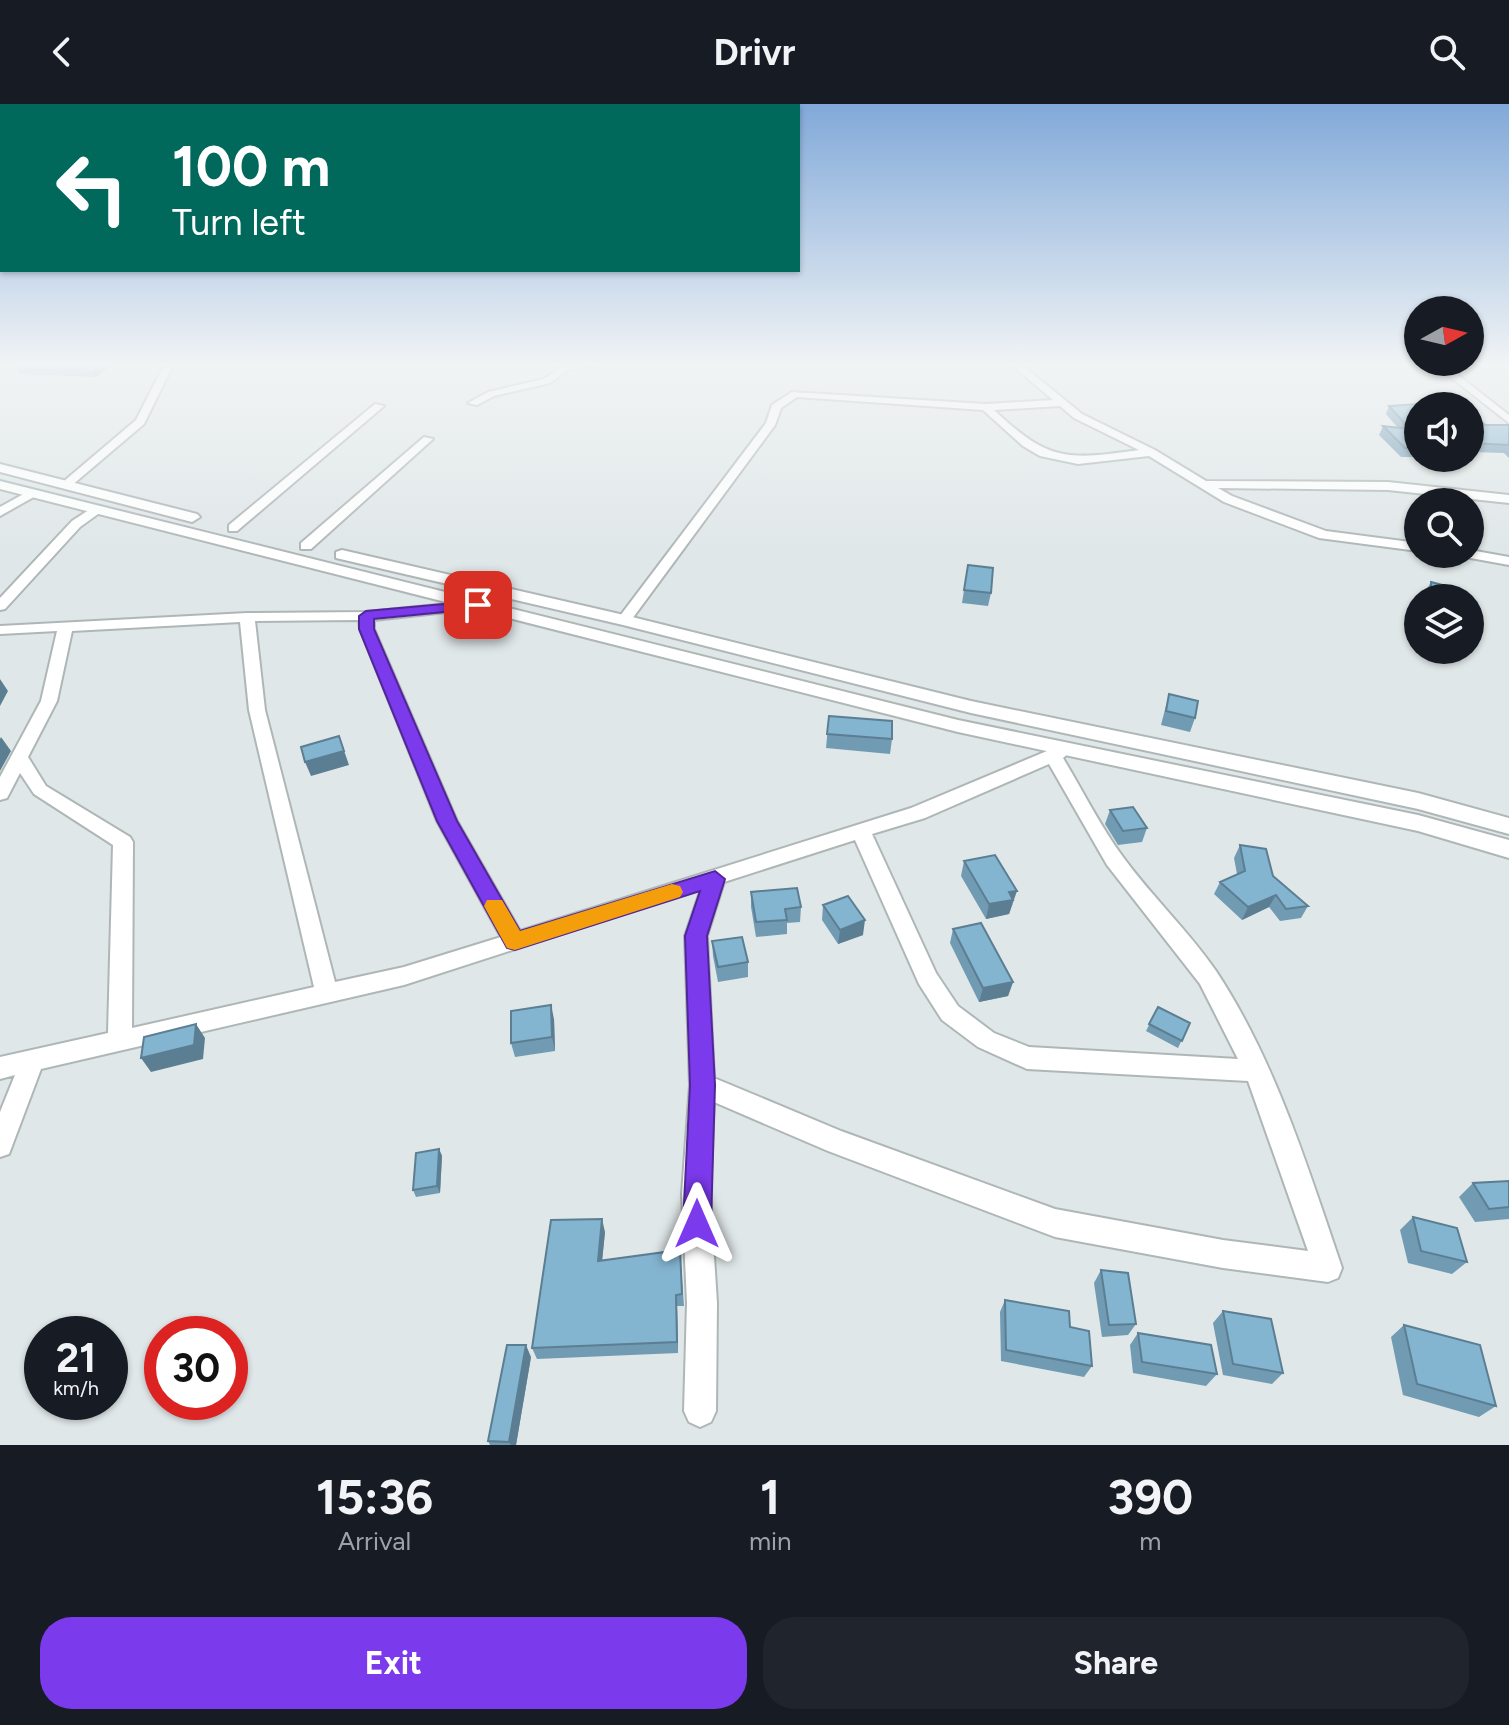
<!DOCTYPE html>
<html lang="en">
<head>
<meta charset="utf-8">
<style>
	body { margin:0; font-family:Figtree,sans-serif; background:#20242c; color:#f1f3f6; height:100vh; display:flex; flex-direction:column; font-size:30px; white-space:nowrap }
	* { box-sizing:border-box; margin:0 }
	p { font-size:26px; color:#9ea1a6 }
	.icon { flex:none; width:44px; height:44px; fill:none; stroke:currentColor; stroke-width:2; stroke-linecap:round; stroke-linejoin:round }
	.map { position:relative; height:1341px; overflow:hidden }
	.drawer { display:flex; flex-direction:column; background:#171b24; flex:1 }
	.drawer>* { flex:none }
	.banner { position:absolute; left:0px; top:0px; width:800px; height:168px; box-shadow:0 2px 6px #0004; background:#00695c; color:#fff; overflow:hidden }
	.needle { width:52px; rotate:82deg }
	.fabs { position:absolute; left:1404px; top:192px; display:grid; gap:16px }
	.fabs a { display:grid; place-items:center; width:80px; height:80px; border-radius:50%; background:#171b24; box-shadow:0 2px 6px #0004; font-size:40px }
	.speed { position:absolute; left:24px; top:1212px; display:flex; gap:16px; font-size:40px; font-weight:700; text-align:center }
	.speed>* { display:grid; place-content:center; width:104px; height:104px; border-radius:50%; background:#171b24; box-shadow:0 2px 6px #0004; line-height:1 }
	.speed small { font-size:20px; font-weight:400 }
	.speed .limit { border:12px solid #d22; background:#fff; color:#111 }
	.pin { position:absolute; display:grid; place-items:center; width:68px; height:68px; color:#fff; margin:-34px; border-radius:16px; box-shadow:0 4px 12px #0006 }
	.me { position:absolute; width:88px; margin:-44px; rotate:0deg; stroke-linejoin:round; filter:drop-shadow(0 0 6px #0008) }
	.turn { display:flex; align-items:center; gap:28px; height:168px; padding:0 40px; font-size:36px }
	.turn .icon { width:104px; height:104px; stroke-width:2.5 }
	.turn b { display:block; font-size:56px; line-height:68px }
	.eta { display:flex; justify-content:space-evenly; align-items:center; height:136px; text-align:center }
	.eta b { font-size:48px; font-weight:700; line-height:56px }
	.button { display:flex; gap:16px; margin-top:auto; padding:16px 40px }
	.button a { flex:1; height:92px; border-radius:32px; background:#7c3aed; color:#fff; font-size:32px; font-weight:700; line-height:92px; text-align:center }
	.button a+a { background:#20242c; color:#f1f3f6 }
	header { display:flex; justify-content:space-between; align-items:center; height:104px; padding:0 40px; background:#171b24; font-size:36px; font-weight:700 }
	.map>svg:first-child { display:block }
</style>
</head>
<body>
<header><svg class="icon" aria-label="back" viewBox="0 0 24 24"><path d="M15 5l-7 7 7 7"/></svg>Drivr<svg class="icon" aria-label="search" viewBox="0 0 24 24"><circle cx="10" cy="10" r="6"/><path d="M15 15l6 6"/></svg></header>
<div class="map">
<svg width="1509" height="1341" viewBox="0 0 1509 1341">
	<rect width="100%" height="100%" fill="#e0e7e8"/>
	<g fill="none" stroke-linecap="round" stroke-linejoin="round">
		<g stroke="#afb6b6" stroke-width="4">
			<path id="minor" d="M164 261H173L144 320 71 382H63V378L136 316Z
				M597 261 568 266 550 279 494 292 477 301 468 299 488 288 544 275 563 262Z
				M1012 261H1022L1082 310 1155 346 1206 377 1388 378 1509 391V399L1388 386 1218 384 1232 392 1326 427 1418 439V447L1319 434 1224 398 1149 352 1078 360 1040 352 1023 342 983 306 797 293 781 304 775 321 629 519H619L617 516 766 319 772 301 792 288 986 300 1053 296ZM1060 302 1074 314 1139 346C1067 356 1049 358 994 306Z
				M1435 261H1445L1509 311V319Z
				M375 300 384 302 237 427H229V421Z
				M424 333 433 335 311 445H301V439Z
				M29 387 39 390 0 412V403Z
				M95 402 105 405 80 423 5 505 0 506V494L72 417Z
				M1470 446 1509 453V461L1465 453 1463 450H1470Z
				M478 497 485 501 483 504 374 516V525L457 717 520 827 911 704 1047 647 1061 642 1067 644 1070 648 1063 654C1083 687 1100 722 1123 753 1152 793 1188 826 1216 867 1275 956 1308 1064 1342 1164L1338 1174 1328 1178 1223 1164 1055 1133 828 1047 714 998 710 1090 717 1199 716 1307 711 1318 700 1323 689 1318 684 1307 687 1199 682 1090 690 981 685 832 701 785 404 881 41 965 9 1050 0 1053V1008L15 971 0 975V953L108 929 113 741 34 690 20 669 7 694 0 696V673L41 597 57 527 0 530V522L247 509 366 508ZM359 516 360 525 437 717 501 833 404 863 335 878 265 606 255 517ZM240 518 249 606 314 883 132 924 133 738 130 733 46 682 28 653 57 597 72 527ZM1049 660 1107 761 1200 880 1238 955 1029 943 994 929 958 902 936 869 872 730 925 714ZM855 736 919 880 942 916 978 943 1027 965 1248 977 1308 1147 1223 1136 1055 1105 841 1027 714 974 707 832 724 778Z"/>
		</g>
		<g stroke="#afb6b6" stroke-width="4">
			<path id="tertiary" d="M0 360 197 410 200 413 192 418 0 368Z
				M0 377 958 616 1418 711 1509 736V754L1418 727 958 628 0 385Z
				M342 446 624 511 971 597 1418 689 1509 714V730L1418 705 971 609 623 521 336 454V448Z"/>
		</g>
		<use href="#minor" fill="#fff" fill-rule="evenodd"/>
		<use href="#tertiary" fill="#fff" fill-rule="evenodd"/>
	</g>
	<path fill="#719bb3" d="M24 262H112L95 273 20 270 17 265Z
		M1389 302H1418V353H1401L1379 331 1383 322 1398 324 1386 310Z
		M1470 314 1485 321H1509V354L1504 349 1470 348Z
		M968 461 991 489 988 502 962 499Z
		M1431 478 1455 494H1426L1425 489Z
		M1169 590 1195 614 1190 628 1161 621Z
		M829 612 892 635 890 650 826 644Z
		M1110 706 1147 724 1142 738 1118 741 1105 720Z
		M1240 741 1273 772 1308 802 1301 814 1280 817 1269 803 1242 816 1214 790 1220 778 1237 770 1234 754Z
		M964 757 1013 801H1012L1009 810 986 815 961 772Z
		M751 788 801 803 800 818 787 819V830L756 833 751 803Z
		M823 801 863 831 838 840 822 816Z
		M953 825 1013 878 1008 892 979 898 950 839Z
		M712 837 748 858V873L718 878 713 852Z
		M1158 903 1190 919 1178 944 1146 927Z
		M554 915 555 947 515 953 511 939Z
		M439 1045 442 1052 440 1089 416 1093 413 1086Z
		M1509 1077V1115L1475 1118 1459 1093 1473 1079Z
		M1413 1113 1467 1158 1452 1170 1408 1159 1400 1126Z
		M605 1128 602 1156 680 1146 684 1202H677L678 1249 537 1255 532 1244Z
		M1101 1166 1136 1220 1128 1231 1102 1233 1094 1179Z
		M1005 1196 1070 1223 1092 1262 1084 1273 1001 1257 1000 1208Z
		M1223 1207 1283 1269 1272 1280 1223 1271 1213 1219Z
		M1404 1221 1496 1302 1479 1313 1403 1291 1391 1233Z
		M1138 1229 1217 1270 1206 1282 1133 1269 1130 1241Z
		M531 1253 516 1341H490L488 1337Z"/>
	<path fill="#5c7e92" d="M102 262H112L95 273 93 268Z
		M0 575 8 587 0 602Z
		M339 632 349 661 311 672 305 658Z
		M1 633 11 647 0 667V635Z
		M1017 787 1009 810 986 815 989 800 1009 788Z
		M1276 791 1269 803 1242 816 1248 803Z
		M865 816 863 831 838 840 840 826Z
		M1013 878 1008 892 979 898 983 884Z
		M551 901 554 915 555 947 552 933Z
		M196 920 205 934 203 955 151 968 141 954Z
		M439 1045 442 1052 440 1089 437 1082Z
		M602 1115 605 1128 601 1168 598 1157Z
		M676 1191 677 1202 678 1249 677 1238Z
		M526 1241 531 1253 516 1341H511L509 1338Z"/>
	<path fill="#83b4d0" stroke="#5c7e92" stroke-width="2" d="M24 262H102L93 268 17 265Z
		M1418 300 1421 302H1418V344H1405L1383 322 1410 325 1389 302Z
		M1470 314 1479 315 1485 321H1509V341L1470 339Z
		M968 461 993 464 991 489 964 486Z
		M1431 478 1454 484 1455 494H1431Z
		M1169 590 1198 597 1195 614 1166 607Z
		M829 612 892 617V635L827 630Z
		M339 632 344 647 305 658 301 643Z
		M1133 703 1147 724 1123 727 1110 706Z
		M1240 741 1266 745 1273 772 1308 802 1286 805 1276 791 1248 803 1220 778 1245 767Z
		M995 751 1017 787 1009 788 1013 796 989 800 964 757Z
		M797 784 801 803 785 805 787 816 756 818 751 788Z
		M848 792 865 816 840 826 823 801Z
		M981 819 1013 878 983 884 953 825Z
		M742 833 748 858 718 863 712 837Z
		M551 901 552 933 511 939V907Z
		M1158 903 1190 919 1182 937 1149 920Z
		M196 920 194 941 141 954 144 933Z
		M439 1045 437 1082 413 1086 416 1049Z
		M1509 1077V1103L1489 1105 1473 1079Z
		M1413 1113 1457 1124 1467 1158 1421 1147Z
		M602 1115 598 1157 680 1146 682 1190 676 1191 677 1238 532 1244 551 1116Z
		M1101 1166 1128 1169 1136 1220 1109 1221Z
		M1005 1196 1069 1207 1070 1223 1089 1227 1092 1262 1006 1246Z
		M1223 1207 1271 1215 1283 1269 1233 1260Z
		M1404 1221 1480 1241 1496 1302 1417 1280Z
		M1138 1229 1211 1241 1217 1270 1142 1258Z
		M507 1241H526L509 1338 488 1337Z"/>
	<linearGradient id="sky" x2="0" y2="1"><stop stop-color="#81a9d9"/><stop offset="0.58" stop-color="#f1f4f5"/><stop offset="1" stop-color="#f1f4f5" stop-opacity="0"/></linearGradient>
	<rect width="1509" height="449" fill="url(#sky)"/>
	<path fill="#7c3aed" stroke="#51269a" stroke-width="2" d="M478 497 484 498V504L374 515V525L457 717 520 827 715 767 725 775 707 832 715 981 711 1120 707 1130 697 1134 687 1130 683 1120 690 981 685 832 700 787 515 846 507 844 437 717 359 525V512L366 507Z"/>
	<path fill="#f59e0b" d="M672 780 680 782 683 788 680 793 515 846 507 844 484 802 487 796H502L520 827Z"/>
</svg>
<div class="fabs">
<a><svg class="needle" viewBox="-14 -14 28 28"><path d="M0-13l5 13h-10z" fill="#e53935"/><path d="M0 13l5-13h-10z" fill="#9ea1a6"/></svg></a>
<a><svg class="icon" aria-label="sound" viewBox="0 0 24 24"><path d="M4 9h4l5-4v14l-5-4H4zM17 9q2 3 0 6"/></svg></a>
<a><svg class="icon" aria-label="search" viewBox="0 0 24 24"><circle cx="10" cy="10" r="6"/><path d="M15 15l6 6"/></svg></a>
<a><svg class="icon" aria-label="layers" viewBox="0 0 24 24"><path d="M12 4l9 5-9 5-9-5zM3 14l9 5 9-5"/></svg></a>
</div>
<div class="speed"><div>21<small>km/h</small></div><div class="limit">30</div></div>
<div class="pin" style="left:478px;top:501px;background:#d93025"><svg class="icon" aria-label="arrive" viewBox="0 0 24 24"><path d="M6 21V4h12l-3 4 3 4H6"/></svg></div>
<svg class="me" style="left:697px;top:1120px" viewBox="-20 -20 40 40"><path d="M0-17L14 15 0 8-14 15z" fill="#7c3aed" stroke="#fff" stroke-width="4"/></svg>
<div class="banner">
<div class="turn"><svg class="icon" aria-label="left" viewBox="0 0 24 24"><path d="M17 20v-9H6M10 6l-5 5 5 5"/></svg><div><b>100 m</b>Turn left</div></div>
</div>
</div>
<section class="drawer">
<div class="eta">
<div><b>15:36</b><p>Arrival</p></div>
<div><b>1</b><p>min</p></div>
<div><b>390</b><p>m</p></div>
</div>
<div class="button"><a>Exit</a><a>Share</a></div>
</section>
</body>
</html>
